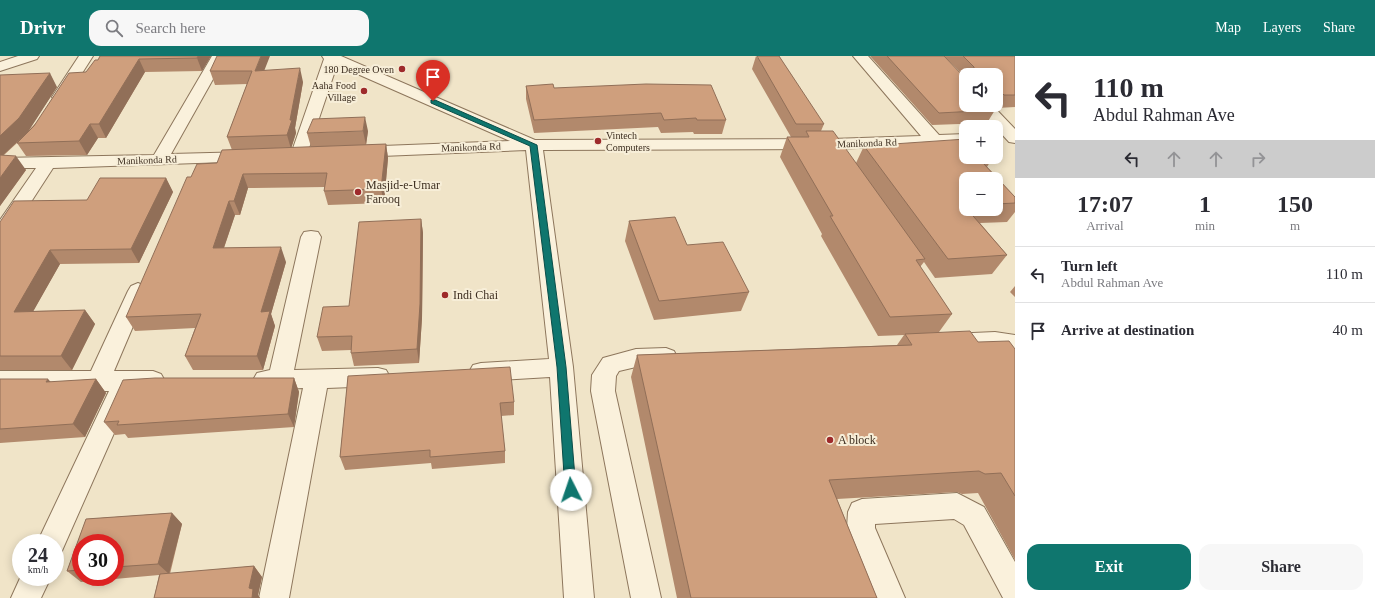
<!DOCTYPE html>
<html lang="en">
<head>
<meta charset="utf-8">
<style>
	body { margin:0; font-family:Georgia,serif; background:#f7f7f7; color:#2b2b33; height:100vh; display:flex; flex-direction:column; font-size:15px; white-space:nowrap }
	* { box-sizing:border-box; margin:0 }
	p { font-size:13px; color:#7c7c81 }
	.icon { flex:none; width:22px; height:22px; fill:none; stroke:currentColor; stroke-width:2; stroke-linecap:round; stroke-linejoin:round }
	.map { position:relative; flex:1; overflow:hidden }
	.sheet { display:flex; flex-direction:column; background:#fff; width:360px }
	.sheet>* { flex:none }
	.hud { background:#fff; color:#2b2b33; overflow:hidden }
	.buttons { position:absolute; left:959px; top:12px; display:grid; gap:8px }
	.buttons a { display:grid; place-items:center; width:44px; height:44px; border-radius:8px; background:#fff; box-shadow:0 2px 10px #0003; font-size:20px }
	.speed { position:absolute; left:12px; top:478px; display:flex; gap:8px; font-size:20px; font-weight:700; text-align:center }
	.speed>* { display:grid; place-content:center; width:52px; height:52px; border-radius:50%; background:#fff; box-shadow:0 2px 10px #0003; line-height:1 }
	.speed small { font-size:10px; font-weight:400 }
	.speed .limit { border:6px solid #d22; background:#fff; color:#111 }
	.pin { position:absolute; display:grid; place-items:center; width:34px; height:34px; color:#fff; margin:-41px -17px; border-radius:50% 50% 50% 0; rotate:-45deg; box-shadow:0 0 4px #0007 }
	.pin .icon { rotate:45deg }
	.me { position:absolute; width:44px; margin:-22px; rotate:356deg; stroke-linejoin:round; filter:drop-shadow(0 0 3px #0008) }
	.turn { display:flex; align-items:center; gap:14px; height:84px; padding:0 12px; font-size:18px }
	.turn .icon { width:52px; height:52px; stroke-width:2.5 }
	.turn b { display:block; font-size:28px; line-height:34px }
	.lanes { display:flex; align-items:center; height:38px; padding:0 12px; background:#0003; justify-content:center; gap:20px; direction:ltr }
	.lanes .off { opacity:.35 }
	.eta { display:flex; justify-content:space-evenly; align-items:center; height:68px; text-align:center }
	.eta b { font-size:24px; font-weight:600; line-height:28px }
	.cta { display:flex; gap:8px; margin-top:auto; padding:8px 12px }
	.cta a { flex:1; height:46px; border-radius:12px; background:#0f766e; color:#fff; font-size:16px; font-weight:600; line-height:46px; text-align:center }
	.cta a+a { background:#f7f7f7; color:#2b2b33 }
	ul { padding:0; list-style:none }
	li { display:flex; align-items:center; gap:12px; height:56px; padding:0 12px; border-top:1px solid #e1e1e2 }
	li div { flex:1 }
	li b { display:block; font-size:15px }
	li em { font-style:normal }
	header { display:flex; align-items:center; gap:24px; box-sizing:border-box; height:56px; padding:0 20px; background:#0f766e; color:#fff }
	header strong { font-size:19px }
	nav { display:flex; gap:22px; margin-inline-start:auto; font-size:14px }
	.search { width:280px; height:36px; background:#f7f7f7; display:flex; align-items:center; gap:10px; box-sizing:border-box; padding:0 14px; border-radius:12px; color:#7c7c81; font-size:15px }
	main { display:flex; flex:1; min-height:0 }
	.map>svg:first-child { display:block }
</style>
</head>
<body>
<header>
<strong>Drivr</strong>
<div class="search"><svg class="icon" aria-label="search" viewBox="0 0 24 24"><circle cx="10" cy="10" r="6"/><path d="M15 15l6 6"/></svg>Search here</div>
<nav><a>Map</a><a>Layers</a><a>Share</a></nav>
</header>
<main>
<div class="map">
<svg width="1015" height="542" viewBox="0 0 1015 542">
	<rect width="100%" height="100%" fill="#f0e4c8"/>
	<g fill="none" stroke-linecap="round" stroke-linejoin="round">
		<g stroke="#8d765c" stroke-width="2">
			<path id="minor" d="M18 0H39L37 3 0 15V6Z
				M79 0H93L65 44H55L52 41Z
				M212 0H226L171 98 249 96 255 97 258 101 255 105 53 112 7 183 0 184V164L36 112H0V102L154 99Z
				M322 0H341L535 84 831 83 921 80 853 0H868L939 79 966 78V88L831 93 543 94 573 311 594 542H564L550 321 481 325 473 323 469 316 473 309 481 307 549 303 526 94 357 101 351 100 349 96 351 92 357 91 510 85 337 9 307 98 305 102 299 103 293 102 291 98 324 3Z
				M975 49H992L1015 73V87L1009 86Z
				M311 175 318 176 321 181 294 314 378 312 386 314 390 321 386 328 378 330 327 332 289 542H259L303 332 265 334 257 331 253 324 257 317 270 314 301 181 304 176Z
				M138 227 145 230 148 235 114 315H153L161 318 165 325 161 332 153 335H127L130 341 61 497 55 499V487H37L109 335H0V315H91L128 235 131 230Z
				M995 276 1015 279V297L995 294 950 296 942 293 939 287 942 281 950 278Z
				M666 292 674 295 677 301 674 307 666 310 636 311 619 315 616 320 615 335 661 542H631L591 335 592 319 603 302 636 293Z
				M957 437 984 451 1015 506V542H1003L964 469 954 463 875 468V472L905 542H875L847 472 848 456 852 447 862 443Z
				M21 520 51 521 41 542H11Z"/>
		</g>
		<use href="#minor" fill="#faf1dc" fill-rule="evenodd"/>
	</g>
	<path fill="#b2896c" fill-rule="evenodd" d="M211 0 202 15 145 16 106 82H98L87 99 26 100 17 87 4 99 26 114 0 150V19L57 31 28 75 86 16 98 4Z
		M756 0 824 68 821 75 856 107 864 90 990 106 987 111 1015 141V156L1007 166 980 167 1007 199 992 218 935 222 924 206 920 211 952 258 939 276 978 286 1015 293V504L978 437 962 438 957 436 837 443 877 542H677L631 321 637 299 897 289 904 279 878 280 821 180 822 178 780 101 787 81H791L752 13ZM966 123H996V153H966Z
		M870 0H944L966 49 995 54 987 67 932 69Z
		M944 0H1015V51L997 52 994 49H996V19H966V22Z
		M265 14 303 26 295 72 296 77 291 92 311 91 307 77 368 75 366 89 386 88 388 102 384 147 328 149 324 135 325 131 248 132 240 159H235L224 192 286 206 271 258 275 270 263 314H193L185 300 195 272 135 275 126 261 191 121 217 107 232 94 227 81 247 28 215 29 210 15Z
		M526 30 554 32 726 64 722 78H694L693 76 661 77 658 71 534 77 526 43Z
		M166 122 173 136 139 207 60 208 33 255 85 254 95 268 72 314H0V166L87 144Z
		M421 163 423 177 422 262 419 307 354 310 351 297V294L322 295 317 281 349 250Z
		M629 165 749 236 741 255 654 264 625 185Z
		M1015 230V241L1010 236Z
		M348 320 514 346V359L501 360 505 395V407L432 413 431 407 345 414 340 401Z
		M294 322 299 336 294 371 128 382 125 378 115 379 104 366Z
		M0 323 52 326 96 323 106 337 85 381 0 387Z
		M172 457 182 468 170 518 254 510 262 521 258 539 260 542H154L159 519 81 526 67 515 86 463ZM81 487H115V521H81Z"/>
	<path fill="#916f58" d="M198 0H211L202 15 197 2Z
		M261 0H270L259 28 255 15Z
		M139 3 145 16 106 82 99 68Z
		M300 12 303 26 295 72 296 77 291 93 287 79Z
		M50 17 57 31 28 76 2 100 0 101V80Z
		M365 61 368 75 366 89 363 75Z
		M90 68 98 82 87 99 79 85Z
		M386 88 388 102 384 147 381 133Z
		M16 100 26 114 0 150V122Z
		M243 118 248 132 240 159 234 145Z
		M166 122 173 136 139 207 131 193Z
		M229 145 235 159 219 206 213 192Z
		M421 163 423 177 422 262 419 307 417 293Z
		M281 191 286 206 271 258 275 270 263 314 257 300 261 256Z
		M50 194 60 208 25 270 14 256Z
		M85 254 95 268 72 314 61 300Z
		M294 322 299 336 294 371 288 358Z
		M48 323 60 336 46 326Z
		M96 323 106 337 85 381 73 368Z
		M172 457 182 468 169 518 158 508Z
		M254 510 262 521 258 539 260 542H252L249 532Z"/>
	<path fill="#cf9f7d" stroke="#916f58" d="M100 0H198L197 2 139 3 99 68H90L79 85 17 87 34 70 69 17 86 16 95 4H98Z
		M217 0H261L255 15 300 12 290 64H292L287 79 227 81 252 15H210Z
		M757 0H779L824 68H796Z
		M887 0H944L966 23V49H989L995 54 939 57Z
		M963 0H1015V39H1004L1000 35H996V19H974V11Z
		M50 17 19 62 0 80V19Z
		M553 28 554 32 646 28 711 29 726 64H697L696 62 664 64 661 57 534 64 526 30Z
		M365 61 363 75 307 77 313 63Z
		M806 75H833L925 203 916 204 952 258 890 261 830 160H833L787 81H809Z
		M966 83V101H985L990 106 983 107 1015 141V147L996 148V123H966V150H965L966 151V153H967L1007 199 948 203 864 90Z
		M386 88 381 133 324 135 327 117 243 118 234 145H229L213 192 281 191 261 256 270 255 257 300H185L201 258 126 261 187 121H191L197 108 217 107 222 94Z
		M0 99 16 100 0 122Z
		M100 122H166L131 193 50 194 14 256 85 254 61 300H0V166L14 145 87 144Z
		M675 161 687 189 723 186 749 236 659 245 629 165Z
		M421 163 420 248 417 293 351 297 352 280 317 281 323 251 349 250 359 166Z
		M970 275 978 286 1009 285 1015 293V440L1001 417 985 418 979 415 829 424 877 542H691L637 299 912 289 905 278Z
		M510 311 514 346 500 347 505 395 430 401V394L340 401 348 320Z
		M155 322H294L288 358 117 369 119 365 104 366 123 324Z
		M0 323H48L46 326 96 323 73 368 0 373Z
		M172 457 158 508 115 511V487H81V514L67 515 86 463Z
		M254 510 249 532 253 533 252 542H154L160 518Z"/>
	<path fill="#0f766e" stroke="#0a4d48" d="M431 44H435L537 89 566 311 576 434 575 438 571 439 567 438 565 434 557 311 530 90 431 47Z"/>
	<g fill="#9e2a2b" stroke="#f7eed8" stroke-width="1.5">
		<circle cx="402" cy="13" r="4"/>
		<circle cx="364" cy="35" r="4"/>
		<circle cx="598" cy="85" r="4"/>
		<circle cx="358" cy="136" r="4"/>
		<circle cx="445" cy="239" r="4"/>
		<circle cx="830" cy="384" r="4"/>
	</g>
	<g text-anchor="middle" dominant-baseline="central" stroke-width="4" stroke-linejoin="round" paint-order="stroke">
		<g font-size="10" fill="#3d2e20" stroke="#f7eed8" text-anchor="end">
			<text x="394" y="13">180 Degree Oven</text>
			<text x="356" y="29">Aaha Food<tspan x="356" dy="12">Village</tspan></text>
			<text x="606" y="79" text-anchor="start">Vintech<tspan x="606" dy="12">Computers</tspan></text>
		</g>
		<g font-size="10" fill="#3d2e20" stroke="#f7eed8">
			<text transform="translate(867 87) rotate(-2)">Manikonda Rd</text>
			<text transform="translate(471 91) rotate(-2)">Manikonda Rd</text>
			<text transform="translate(147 104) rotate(-2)">Manikonda Rd</text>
		</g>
		<g font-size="12" fill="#3d2e20" stroke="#f7eed8" text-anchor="start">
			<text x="366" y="129">Masjid-e-Umar<tspan x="366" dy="14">Farooq</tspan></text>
			<text x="453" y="239">Indi Chai</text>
			<text x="838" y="384">A block</text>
		</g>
	</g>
</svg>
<div class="buttons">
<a><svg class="icon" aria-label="sound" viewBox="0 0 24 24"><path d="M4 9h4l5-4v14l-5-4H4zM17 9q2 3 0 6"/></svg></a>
<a>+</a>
<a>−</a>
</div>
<div class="speed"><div>24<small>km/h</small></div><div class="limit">30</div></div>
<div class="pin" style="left:433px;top:45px;background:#d93025"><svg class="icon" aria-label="arrive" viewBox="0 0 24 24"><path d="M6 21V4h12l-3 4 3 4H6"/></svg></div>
<svg class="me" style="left:571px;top:434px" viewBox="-20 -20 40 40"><circle r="19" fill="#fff"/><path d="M0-13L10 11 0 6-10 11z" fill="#0f766e"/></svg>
</div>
<section class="sheet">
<div class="hud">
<div class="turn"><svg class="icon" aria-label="left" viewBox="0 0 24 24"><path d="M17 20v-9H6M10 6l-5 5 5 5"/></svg><div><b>110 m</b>Abdul Rahman Ave</div></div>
<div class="lanes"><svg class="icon" aria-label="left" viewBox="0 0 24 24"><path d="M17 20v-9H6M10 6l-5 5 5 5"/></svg><svg class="icon off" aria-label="ahead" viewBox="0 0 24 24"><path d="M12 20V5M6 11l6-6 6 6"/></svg><svg class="icon off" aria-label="ahead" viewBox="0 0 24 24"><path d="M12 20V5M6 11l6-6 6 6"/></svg><svg class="icon off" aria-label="right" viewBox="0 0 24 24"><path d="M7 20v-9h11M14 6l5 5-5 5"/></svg></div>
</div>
<div class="eta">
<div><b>17:07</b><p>Arrival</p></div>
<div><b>1</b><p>min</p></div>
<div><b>150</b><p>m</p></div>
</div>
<ul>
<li><svg class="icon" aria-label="left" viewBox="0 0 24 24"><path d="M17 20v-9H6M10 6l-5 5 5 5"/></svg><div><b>Turn left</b><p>Abdul Rahman Ave</p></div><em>110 m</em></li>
<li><svg class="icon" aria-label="arrive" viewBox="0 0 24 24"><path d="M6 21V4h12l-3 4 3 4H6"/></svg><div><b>Arrive at destination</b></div><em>40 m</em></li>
</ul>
<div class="cta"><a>Exit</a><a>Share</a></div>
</section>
</main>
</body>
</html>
